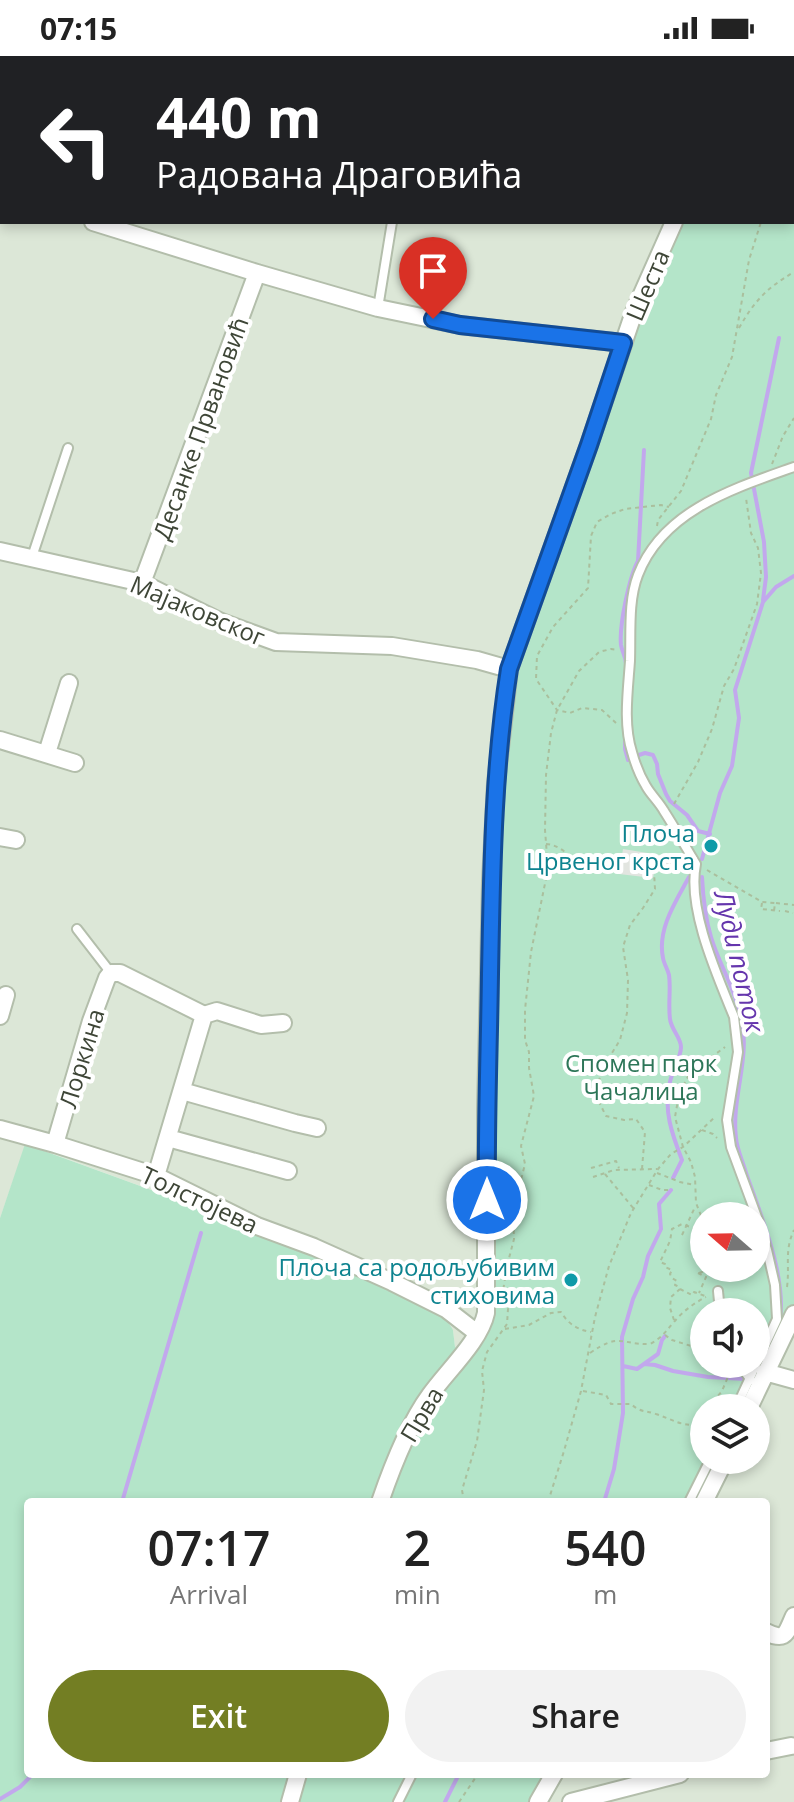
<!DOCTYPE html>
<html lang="en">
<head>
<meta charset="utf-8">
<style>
	body { margin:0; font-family:"Open Sans",sans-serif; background:#f2f2f2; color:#222; height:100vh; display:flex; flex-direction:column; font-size:30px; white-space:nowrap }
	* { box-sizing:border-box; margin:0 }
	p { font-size:26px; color:#767676 }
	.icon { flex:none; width:44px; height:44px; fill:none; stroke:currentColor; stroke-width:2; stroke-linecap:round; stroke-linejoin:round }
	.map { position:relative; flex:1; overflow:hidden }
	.drawer { position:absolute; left:24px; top:1442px; width:746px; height:280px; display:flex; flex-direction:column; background:#fff; border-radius:8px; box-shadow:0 4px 12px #0003 }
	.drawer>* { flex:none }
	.hud { position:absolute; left:0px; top:0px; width:794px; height:168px; box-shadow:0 4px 12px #0003; background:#202124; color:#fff; overflow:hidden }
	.needle { width:52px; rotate:290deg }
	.fabs { position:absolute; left:690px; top:1146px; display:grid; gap:16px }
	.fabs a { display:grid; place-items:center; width:80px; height:80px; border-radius:50%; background:#fff; box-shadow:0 4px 12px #0003; font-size:40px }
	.pin { position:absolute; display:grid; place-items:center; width:68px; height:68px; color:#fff; margin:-82px -34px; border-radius:50% 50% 50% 0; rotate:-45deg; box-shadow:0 0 8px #0007 }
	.pin .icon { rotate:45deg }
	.me { position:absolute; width:88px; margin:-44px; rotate:0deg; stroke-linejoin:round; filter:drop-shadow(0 0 6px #0008) }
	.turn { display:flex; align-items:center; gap:28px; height:168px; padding:0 24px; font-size:36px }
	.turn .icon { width:104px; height:104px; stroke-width:2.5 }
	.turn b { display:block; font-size:56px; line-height:68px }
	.eta { display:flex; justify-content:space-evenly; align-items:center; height:136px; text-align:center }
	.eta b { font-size:48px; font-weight:600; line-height:56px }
	.primary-button { display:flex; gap:16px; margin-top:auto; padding:16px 24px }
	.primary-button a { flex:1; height:92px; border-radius:48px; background:#737e23; color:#fff; font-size:32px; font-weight:600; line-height:92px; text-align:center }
	.primary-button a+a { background:#f2f2f2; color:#222 }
	.status { display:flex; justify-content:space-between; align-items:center; height:56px; padding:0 40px; background:#fff; direction:ltr }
	.status svg { height:22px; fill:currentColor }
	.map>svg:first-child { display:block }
</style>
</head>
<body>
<div class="status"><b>07:15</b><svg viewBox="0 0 49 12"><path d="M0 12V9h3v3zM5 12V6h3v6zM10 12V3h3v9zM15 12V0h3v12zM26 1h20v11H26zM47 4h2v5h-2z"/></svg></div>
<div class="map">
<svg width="794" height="1746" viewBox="0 0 794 1746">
	<rect width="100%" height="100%" fill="#ecf3e9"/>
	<path fill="#dce7d7" d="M0 0H732V2H2V166H674L488 1250 464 1296 455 1291 453 1274 381 1231 335 1209 154 1135 26 1088 0 1162Z
		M794 1258V1746H538L554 1718H766V1446H704L725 1404H756V1352Z"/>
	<path fill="#b4e5c9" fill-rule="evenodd" d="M732 0H794V1258L749 1352H704V1404H725L704 1446H28V1718H554L538 1746H0V1162L25 1088 154 1135 335 1209 445 1261 453 1274 455 1291 463 1296 484 1265 503 647 674 166H792V2H732ZM704 1160H756V1212H704ZM704 1256H756V1308H704Z"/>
	<path fill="#e2e5e0" d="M623 793 691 804 690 814 656 807 653 822 619 818Z"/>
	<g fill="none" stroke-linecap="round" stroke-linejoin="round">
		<path stroke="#c2a8ed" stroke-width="4" d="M763 544 766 521 764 486 751 417 779 282
			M626 608C626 600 622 596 621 589 619 570 629 522 638 505L644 394
			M625 680V693L628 704 630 703
			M636 700 645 697 653 699 657 708 658 718 666 738 670 745 687 759 698 775 710 778
			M702 803 720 737 732 710 739 662 735 634 763 546 776 531 794 520
			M702 821C703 841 705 861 711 881 719 908 735 933 741 961 751 1002 731 1042 736 1082 737 1094 743 1106 746 1117 761 1160 792 1232 777 1276
			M673 1122 682 1104C672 1078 663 1054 670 1026 672 1015 681 1002 681 991 681 982 671 973 670 963 668 948 671 933 669 919 668 914 664 908 663 902 657 873 676 845 689 821
			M644 1308 658 1298 662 1284 665 1280
			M623 1310 637 1313 644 1308 655 1309 673 1315 708 1321 746 1323
			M122 1446 201 1177
			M604 1446 614 1413 623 1357 622 1281 633 1243 643 1221 648 1200 661 1173 659 1148 671 1134
			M0 1743 20 1731 33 1718
			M445 1746 459 1718"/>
		<g stroke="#b3beab" stroke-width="12">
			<path id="service" d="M757 0V2
				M792 84 794 85
				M792 152 794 154
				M378 252 392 166
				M32 501 68 392
				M77 873 111 917
				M718 1235 720 1256
				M739 1308 751 1324
				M736 1352 777 1263 775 1229 767 1194 758 1164 731 1091 727 1064 738 996 734 961C717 919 687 853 696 808 685 790 675 772 664 755 659 746 651 739 646 730 640 720 635 707 632 696 623 668 628 634 630 605 631 577 628 545 638 519 663 454 735 432 794 411
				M689 1446 710 1404
				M398 1746 412 1718"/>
		</g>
		<g stroke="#b3beab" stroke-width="20">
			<path id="minor" d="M732 2V0
				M0 143H2
				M93 166 257 217 378 252 460 269 623 287
				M0 495 142 527 221 566 276 586 392 590 477 604 509 613
				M142 527 257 217
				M0 684 75 707
				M47 697 69 627
				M0 781 16 784
				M0 960 6 939
				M182 1035 295 1067 317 1072
				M0 1073 55 1088 156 1120 257 1170 314 1191 392 1226 446 1253 477 1277
				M168 1082 288 1115
				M55 1088 91 965 107 922 111 917H120L204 959
				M156 1120 204 959 217 955 261 969 283 967
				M765 1316 794 1324
				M749 1352 794 1258
				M380 1446C392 1411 408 1369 430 1339 447 1315 480 1285 486 1257V1054L491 825 496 727 509 613 589 389 634 256 674 166
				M704 1446 725 1404
				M766 1576C786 1586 786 1577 794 1560
				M766 1695 791 1690
				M290 1746 298 1718
				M538 1746 554 1718
				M571 1746 680 1718"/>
		</g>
		<path stroke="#aabf9d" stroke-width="2" stroke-dasharray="4 4" stroke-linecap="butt" d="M739 272C755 244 767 232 794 216
			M772 408 783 380 794 362
			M657 470 658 464 681 435 711 363 716 339 732 301 749 204 761 166
			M616 667 602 654 582 652 570 657 557 654 536 623 537 600 553 571 588 532 591 480 597 466 611 458 625 453 661 449 669 451
			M674 748 698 706 712 673 724 630 734 613 757 548 761 517 758 492 751 477 746 442
			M546 788C559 789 568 798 577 807 594 805 605 811 621 807
			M707 814 762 846 775 847 774 855
			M762 847 761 853 780 855
			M776 847 794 849
			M785 855 793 857
			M702 1074 713 1078 717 1082
			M591 1112 616 1105 619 1112
			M642 1113 645 1076 636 1063 624 1064 606 1060 597 1042 599 1024 607 1005 620 984 627 957 628 924 623 891 630 869 643 852 655 833 654 816
			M657 1117 680 1126 695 1129
			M605 1118 634 1153
			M593 1121 614 1114 657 1113
			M649 1129 662 1134H669
			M704 1167 696 1147 695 1121 691 1106 683 1091 675 1061 678 1044 683 1035 685 1026 690 1017 725 991
			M704 1176 682 1168 672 1173 670 1185 660 1206 665 1208V1211L672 1214 670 1218 672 1222 677 1225 675 1229 679 1231 680 1233 692 1239 694 1236 705 1240
			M682 1179 695 1151
			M697 1194 704 1192
			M713 1212 715 1223
			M751 1212 758 1213
			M698 1217 706 1221 699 1237
			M699 1217 714 1212
			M787 1231C790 1209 784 1195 794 1174
			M674 1264 670 1252 671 1241 680 1233
			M505 1273 529 1269 551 1257 561 1256C568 1268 578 1274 591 1276
			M665 1279 672 1284 704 1294
			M590 1297C620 1276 621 1289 650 1288 663 1281 665 1276 674 1266 682 1256 694 1247 706 1241
			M583 1335 606 1339 611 1348H631C641 1357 645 1354 656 1358 671 1363 681 1370 697 1369L704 1358
			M708 1352 722 1335 730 1316
			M464 1446 462 1434 477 1385 484 1334 482 1315 487 1296 507 1268 508 1253 503 1235 507 1210 514 1183 513 1156 525 1108 521 1090 534 1040 529 1012V996L525 984V954L531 896 548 813 545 774 546 719 551 677 557 654 579 615 599 596 611 593 617 594
			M548 1446 564 1395 581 1335 595 1261 609 1210 631 1157 658 1113 671 1098 683 1091 715 1061
			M459 1746 478 1718"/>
		<use href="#service" stroke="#fff" stroke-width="8"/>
		<use href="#minor" stroke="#fff" stroke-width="16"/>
	</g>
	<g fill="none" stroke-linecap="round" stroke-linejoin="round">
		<g stroke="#114b97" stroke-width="20">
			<path id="route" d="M433 263 460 269 623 287 589 389 509 613C493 714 492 816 490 918 489 993 486 1068 487 1144"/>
		</g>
		<use href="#route" stroke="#1a73e8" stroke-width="14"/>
	</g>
	<g fill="#0f9aa8" stroke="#fff" stroke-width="3">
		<circle cx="711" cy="790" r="8"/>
		<circle cx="571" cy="1224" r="8"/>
	</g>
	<g text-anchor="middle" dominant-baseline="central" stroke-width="8" stroke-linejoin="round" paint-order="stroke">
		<g font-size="24" fill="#3e4637" stroke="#fff">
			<text transform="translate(647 229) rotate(-67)">Шеста</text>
			<text transform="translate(200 372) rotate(-70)">Десанке Првановић</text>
			<text transform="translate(198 554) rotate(23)">Мајаковског</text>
			<text transform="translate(81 1002) rotate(-73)">Лоркина</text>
			<text transform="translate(200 1143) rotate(25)">Толстојева</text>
			<text transform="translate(421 1358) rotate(-59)">Прва</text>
		</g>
		<g font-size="24" fill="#0d838f" stroke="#fff" text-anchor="end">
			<text x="695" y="776">Плоча<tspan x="695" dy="28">Црвеног крста</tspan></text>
			<text x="555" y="1210">Плоча са родољубивим<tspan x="555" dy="28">стиховима</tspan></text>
		</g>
		<g font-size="24" fill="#2d7658" stroke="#fff">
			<text x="641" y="1006">Спомен парк<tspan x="641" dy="28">Чачалица</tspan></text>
		</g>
		<g font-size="26" font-style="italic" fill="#6536ad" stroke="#fff">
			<text transform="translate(740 905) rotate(77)">Луди поток</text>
		</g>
	</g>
</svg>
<div class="fabs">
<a><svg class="needle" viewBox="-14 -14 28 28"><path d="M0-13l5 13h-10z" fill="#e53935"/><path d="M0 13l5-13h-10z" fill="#767676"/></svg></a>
<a><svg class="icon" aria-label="sound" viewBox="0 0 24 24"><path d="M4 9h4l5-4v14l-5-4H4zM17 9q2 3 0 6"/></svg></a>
<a><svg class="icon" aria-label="layers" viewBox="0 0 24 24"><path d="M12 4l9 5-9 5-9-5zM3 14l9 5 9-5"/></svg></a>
</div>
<div class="pin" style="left:433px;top:263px;background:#d93025"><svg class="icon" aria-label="arrive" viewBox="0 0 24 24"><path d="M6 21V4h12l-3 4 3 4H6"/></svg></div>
<svg class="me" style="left:487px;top:1144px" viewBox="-20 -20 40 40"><circle r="17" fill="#1a73e8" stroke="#fff" stroke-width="3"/><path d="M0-11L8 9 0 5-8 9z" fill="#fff"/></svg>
<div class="hud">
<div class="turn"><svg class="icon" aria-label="left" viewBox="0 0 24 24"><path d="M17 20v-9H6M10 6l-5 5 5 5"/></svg><div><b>440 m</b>Радована Драговића</div></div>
</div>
<section class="drawer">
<div class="eta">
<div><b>07:17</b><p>Arrival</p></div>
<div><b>2</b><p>min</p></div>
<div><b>540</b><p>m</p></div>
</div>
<div class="primary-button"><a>Exit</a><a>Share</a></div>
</section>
</div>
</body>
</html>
